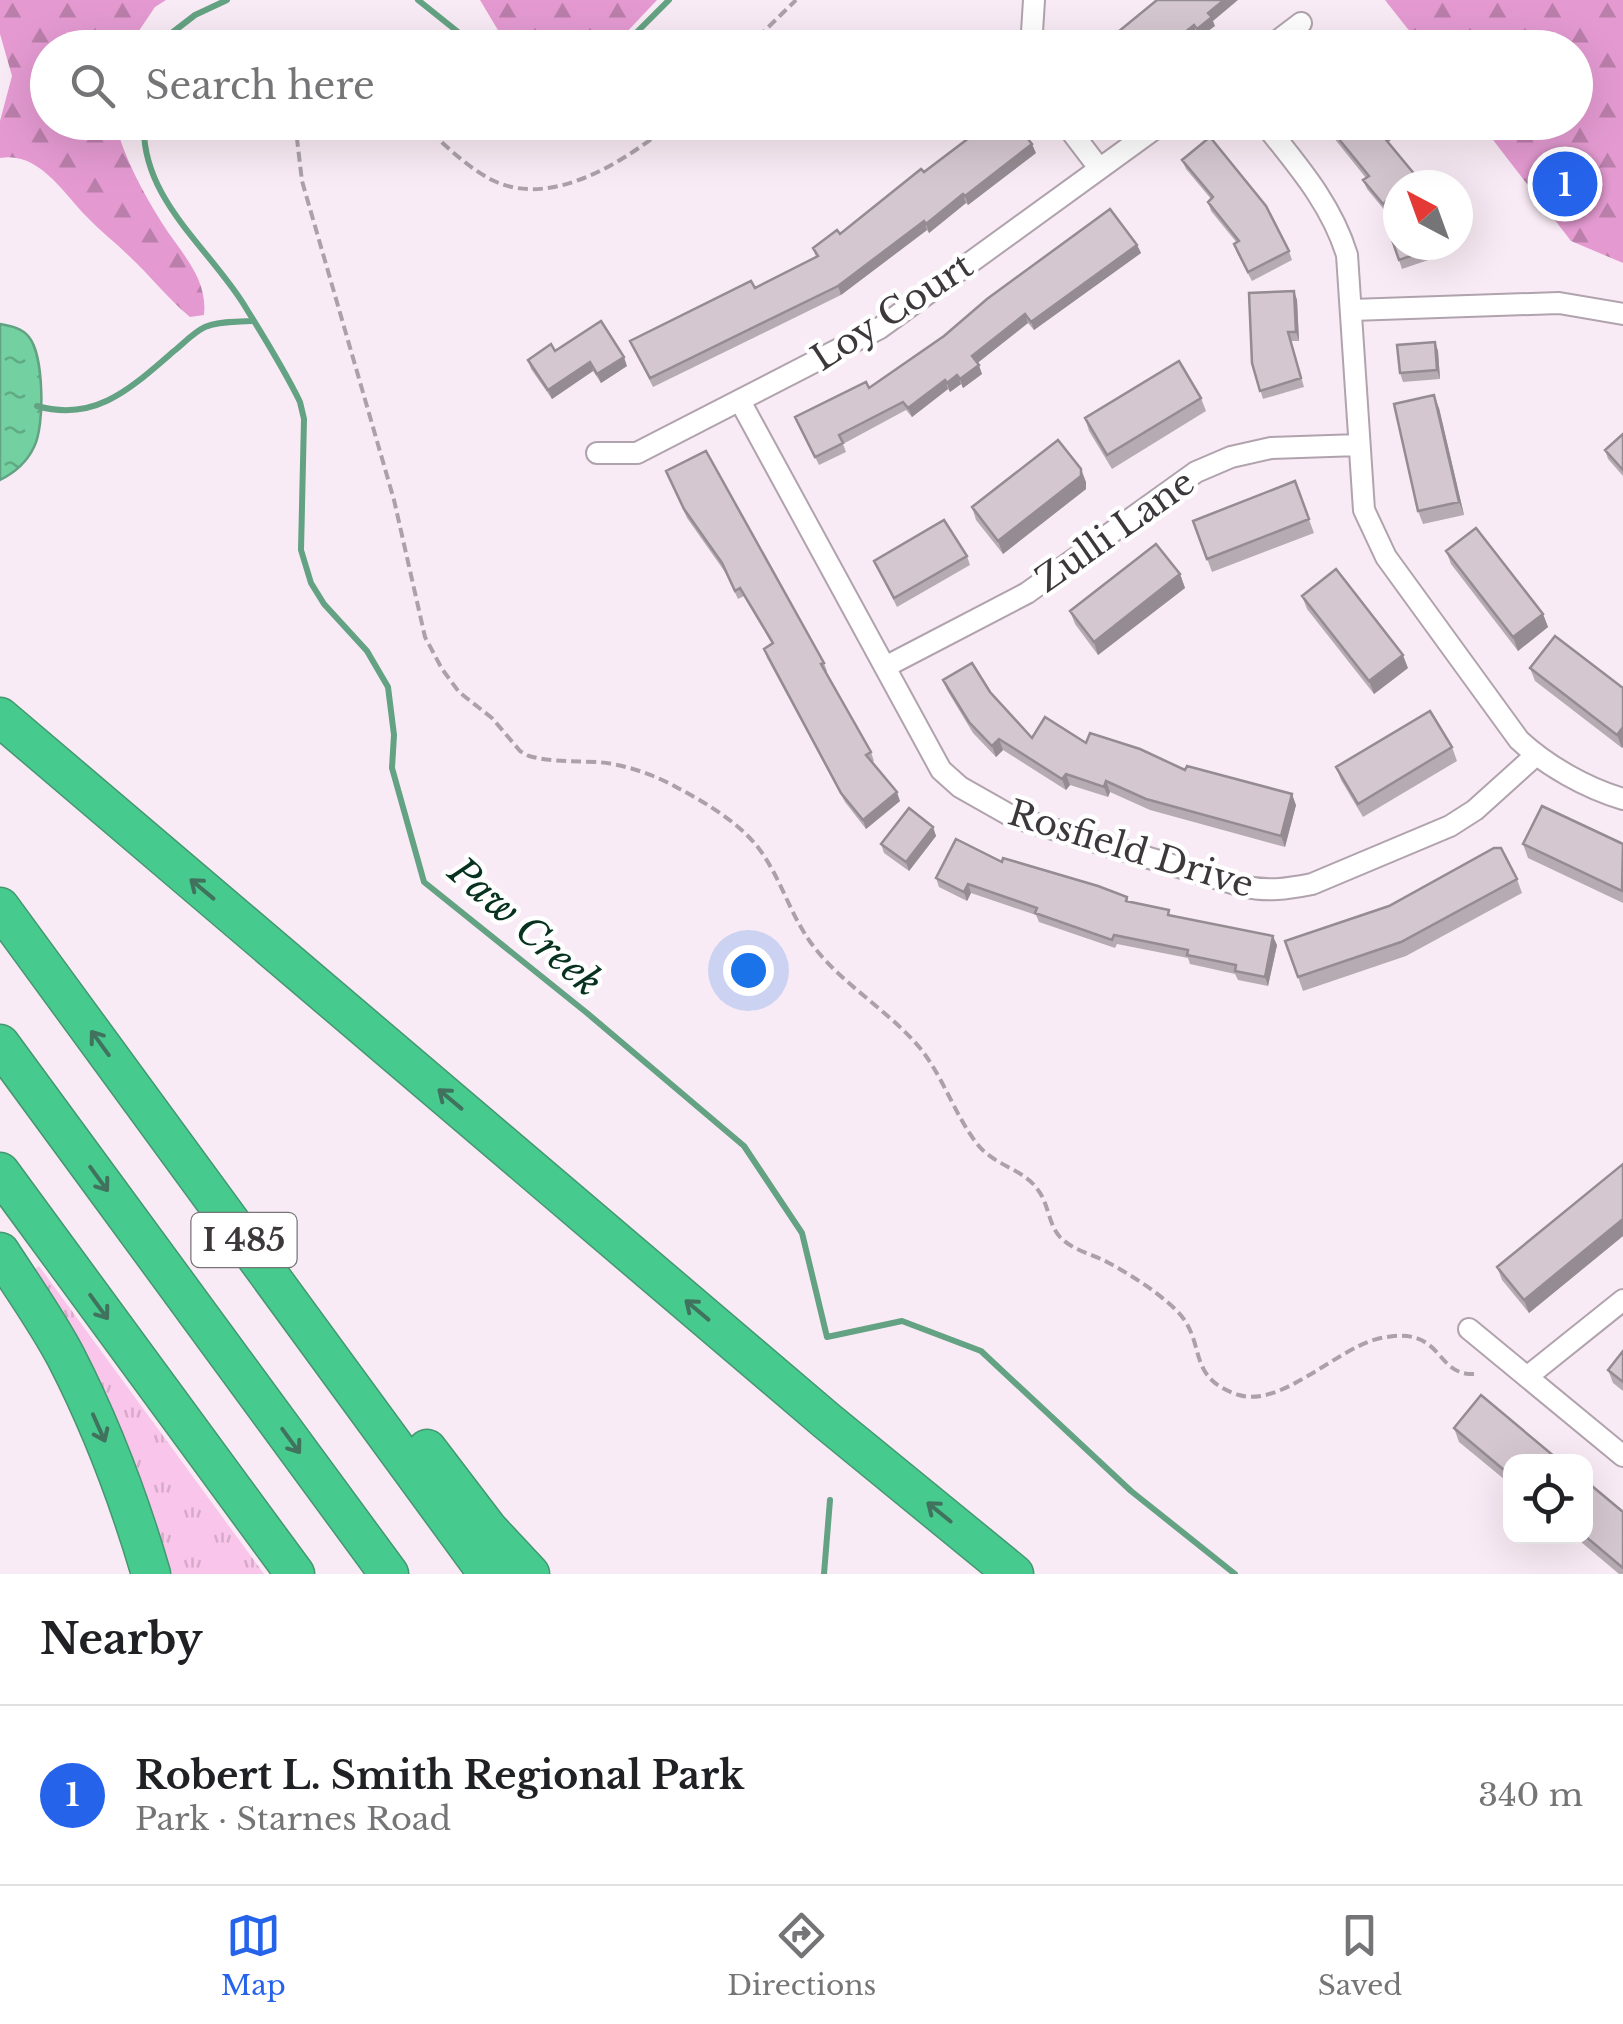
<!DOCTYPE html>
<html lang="en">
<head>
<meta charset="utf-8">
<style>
	body { margin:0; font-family:"Libre Baskerville",serif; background:#f2f2f2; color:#202124 }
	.controls { position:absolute; right:30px; bottom:30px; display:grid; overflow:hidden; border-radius:20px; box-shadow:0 10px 40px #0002 }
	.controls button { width:90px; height:90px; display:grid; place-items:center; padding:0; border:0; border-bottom:2px solid #e0e0e0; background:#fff; color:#202124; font:50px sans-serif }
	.compass { position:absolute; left:1383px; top:170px; width:90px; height:90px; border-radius:50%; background:#fff; box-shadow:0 10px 40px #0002; rotate:319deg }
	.you { position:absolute; left:748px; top:970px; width:35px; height:35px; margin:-25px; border:8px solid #fff; border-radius:50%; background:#1a73e8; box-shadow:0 0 0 15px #1a73e833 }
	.badge { display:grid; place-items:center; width:65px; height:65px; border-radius:50%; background:#2563eb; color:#fff; font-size:32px; font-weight:700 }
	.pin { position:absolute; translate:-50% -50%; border:5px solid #fff; box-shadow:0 2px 10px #0006 }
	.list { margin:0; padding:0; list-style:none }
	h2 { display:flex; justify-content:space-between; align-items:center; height:130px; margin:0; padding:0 40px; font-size:42px }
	h2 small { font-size:32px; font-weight:400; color:#757577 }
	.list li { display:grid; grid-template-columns:65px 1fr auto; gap:30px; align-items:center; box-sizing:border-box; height:180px; padding:0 40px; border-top:2px solid #e0e0e0 }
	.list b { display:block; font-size:38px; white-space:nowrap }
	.list p { margin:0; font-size:32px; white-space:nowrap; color:#757577 }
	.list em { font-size:32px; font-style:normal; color:#757577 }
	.icon { flex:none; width:55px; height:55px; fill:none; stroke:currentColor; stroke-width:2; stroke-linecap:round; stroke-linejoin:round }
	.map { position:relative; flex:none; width:1623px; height:1574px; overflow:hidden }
	.search { position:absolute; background:#fff; box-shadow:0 10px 40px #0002; left:30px; right:30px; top:30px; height:110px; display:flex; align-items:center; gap:25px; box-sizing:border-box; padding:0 35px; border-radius:55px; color:#757577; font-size:38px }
	.sheet { height:310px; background:#fff }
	nav { display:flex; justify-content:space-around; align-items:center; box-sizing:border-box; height:140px; border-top:2px solid #e0e0e0; background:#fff; font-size:28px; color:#757577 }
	nav a { display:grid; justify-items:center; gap:5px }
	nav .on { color:#2563eb }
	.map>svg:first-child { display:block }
	.grass { fill:url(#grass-tufts) }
	.forest { fill:url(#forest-firs) }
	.water { fill:url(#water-ripples); stroke:#63a282; stroke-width:2.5 }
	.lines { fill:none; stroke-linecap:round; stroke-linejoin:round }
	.stream { stroke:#63a282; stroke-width:6 }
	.minor-casing { stroke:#b1a3ad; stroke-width:24 }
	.motorway-casing { stroke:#449771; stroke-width:41 }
	.path { stroke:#aca1a9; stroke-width:4; stroke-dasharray:10 5; stroke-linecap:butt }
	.minor { stroke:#fff; stroke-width:20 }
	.motorway { stroke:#47ca8e; stroke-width:38 }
	.wall { fill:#b7abb3 }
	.shaded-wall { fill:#958b92 }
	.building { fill:#d5c7d0; stroke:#958b92; stroke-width:2.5 }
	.oneway { stroke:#41725d }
	.labels { text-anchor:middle; stroke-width:9; stroke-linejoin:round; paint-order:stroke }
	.shield { fill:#fff; stroke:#777476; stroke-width:2.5 }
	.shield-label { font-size:32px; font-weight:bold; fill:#3d383c }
	.street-label { font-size:35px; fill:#3d383c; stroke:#fff }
	.water-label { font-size:38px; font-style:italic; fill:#07321f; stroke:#fff }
</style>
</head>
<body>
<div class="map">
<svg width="1623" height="1574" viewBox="0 0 1623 1574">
	<defs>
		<pattern id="grass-tufts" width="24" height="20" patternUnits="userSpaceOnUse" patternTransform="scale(2.5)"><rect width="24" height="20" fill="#fac5eb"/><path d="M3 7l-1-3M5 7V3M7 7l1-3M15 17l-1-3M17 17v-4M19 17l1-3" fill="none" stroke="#d7aaca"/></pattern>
		<pattern id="forest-firs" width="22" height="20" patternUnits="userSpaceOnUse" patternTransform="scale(2.5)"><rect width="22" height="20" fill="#e49ad1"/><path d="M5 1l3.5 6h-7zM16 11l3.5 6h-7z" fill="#ba7fab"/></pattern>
		<pattern id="water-ripples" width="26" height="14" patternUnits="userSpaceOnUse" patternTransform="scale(2.5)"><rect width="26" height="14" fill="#73d0a0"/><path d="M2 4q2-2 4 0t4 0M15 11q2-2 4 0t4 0" fill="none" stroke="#60aa84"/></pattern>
	</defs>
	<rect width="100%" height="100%" fill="#f9ebf5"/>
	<path class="grass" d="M 39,1266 L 264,1574 L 165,1574 L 31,1272 Z"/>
	<path class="forest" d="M 0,0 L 166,0 L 155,7 L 128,47 L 48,48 L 48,122 L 115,123 C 125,159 142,191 162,223 C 181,253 208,278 204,315 L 190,317 C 167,298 150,275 128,255 C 115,242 100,231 87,217 C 63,193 39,151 0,158 L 0,121 L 12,76 L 0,34 Z
		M 480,0 L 657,0 L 623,36 L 606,47 L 508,47 Z
		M 1385,0 L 1623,0 L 1623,263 L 1571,241 L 1480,123 L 1576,122 L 1576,48 L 1422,47 Z"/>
	<path class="water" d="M 0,324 C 11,326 22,328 29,337 C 44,356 45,426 34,447 C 27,462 14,473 0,480 Z"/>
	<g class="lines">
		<path class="stream" d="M 418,0 L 478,48
			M 158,48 L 160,42 L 195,15 L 227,0
			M 621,48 L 669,0
			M 144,122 C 140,199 211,249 246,308 C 265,339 284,369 300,402 L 304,419 L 301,550 L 311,583 L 324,604 L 367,651 L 388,687 L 394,735 L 392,768 L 424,882 L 587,1013 L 744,1146 L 802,1233 L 827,1337 L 902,1321 L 981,1351 L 1131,1491 L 1235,1574
			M 37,406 C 96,423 132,387 174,351 C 184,343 194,332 205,327 C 219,321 236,322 251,321
			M 824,1574 L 830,1500"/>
		<g class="minor-casing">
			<path id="minor" d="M 1031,48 L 1034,0
				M 1268,48 L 1301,23
				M 1064,122 L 1099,168
				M 1263,122 C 1297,165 1331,203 1347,255 L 1364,510 L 1386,557 L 1519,740 C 1547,766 1586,788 1623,799
				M 1352,310 L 1559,303 L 1623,314
				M 740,401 L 941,770 L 960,787 L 1013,817 L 1242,886 C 1267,892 1287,889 1312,884 L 1450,826 L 1475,810 L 1536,755
				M 597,453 L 637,453 L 880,328 L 1164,122
				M 885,667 L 1027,593 L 1196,472 L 1231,457 L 1271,448 L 1359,445
				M 1469,1329 L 1623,1456
				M 1527,1377 L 1623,1300"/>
		</g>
		<g class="motorway-casing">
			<path id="motorway" d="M 0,717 L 827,1421 L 1014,1574
				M 0,907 L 488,1574
				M 0,1044 L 389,1574
				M 0,1172 L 295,1574
				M 0,1252 C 22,1286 47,1321 66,1357 C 102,1427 129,1499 151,1574
				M 427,1449 L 488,1529 L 530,1574"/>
		</g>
		<path class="path" d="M 747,48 L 796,0
			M 295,122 L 302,181 L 394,500 L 425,637 L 442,669 L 459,692 L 492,718 L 520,751 L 529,756 C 551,762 573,761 597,762 C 623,764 653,774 676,787 C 706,803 739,822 760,850 C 781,879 790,914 811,943 C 841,984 887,1009 920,1048 C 944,1078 955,1116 978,1145 C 995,1166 1024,1169 1038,1190 C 1049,1204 1048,1224 1060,1237 C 1072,1250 1092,1254 1107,1262 C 1131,1275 1155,1290 1175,1309 C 1209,1341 1183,1377 1239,1395 C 1280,1408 1337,1349 1377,1339 C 1446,1322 1432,1377 1476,1374
			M 420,122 C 442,142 465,166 492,180 C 552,210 627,160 673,122"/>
		<use href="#minor" class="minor"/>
		<use href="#motorway" class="motorway"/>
	</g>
	<path class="wall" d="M 1321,122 L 1383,122 L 1389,130 L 1392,139 L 1388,142 L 1398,185 L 1398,202 L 1386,212 L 1367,189 L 1363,180 L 1366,178 Z
		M 1036,153 L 968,205 L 966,203 L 929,233 L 927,230 L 841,295 L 653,387 L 630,341 L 755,288 L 816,257 L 813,248 L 840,234 L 924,172 Z
		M 1182,160 L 1289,251 L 1292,260 L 1252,281 L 1237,253 L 1234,244 L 1237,243 L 1211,211 L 1208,202 L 1211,199 L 1186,169 Z
		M 1389,231 L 1437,245 L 1440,256 L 1402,269 Z
		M 1137,245 L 1141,253 L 1034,330 L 1028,323 L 977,363 L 982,374 L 963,388 L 961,384 L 950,392 L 948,389 L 912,417 L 906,410 L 843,444 L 846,452 L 819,465 L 795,417 L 869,388 Z
		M 1294,291 L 1297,300 L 1299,341 L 1291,341 L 1304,387 L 1263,399 L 1252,363 Z
		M 1435,342 L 1438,351 L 1440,379 L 1403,382 L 1400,373 Z
		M 555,351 L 627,366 L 601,383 L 593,371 L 552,399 L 531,369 L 528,360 Z
		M 1201,398 L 1206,411 L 1112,469 L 1089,431 L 1085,418 Z
		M 1439,408 L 1464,515 L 1423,524 L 1418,511 Z
		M 1623,434 L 1623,476 L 1608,459 L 1605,450 Z
		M 666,471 L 824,663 L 827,671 L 826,672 L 871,752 L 874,761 L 872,762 L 900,801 L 866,829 L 845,802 L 767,658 L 764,649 L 772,644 L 744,596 L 738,599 L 725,572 L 687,518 Z
		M 1295,481 L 1314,533 L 1212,572 L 1193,521 Z
		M 1086,482 L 1086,489 L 1003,554 L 976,520 L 972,507 Z
		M 1446,551 L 1543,614 L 1548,627 L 1518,651 L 1451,564 Z
		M 967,556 L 970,565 L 897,607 L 874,561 Z
		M 1180,574 L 1185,588 L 1098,655 L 1075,624 L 1070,611 Z
		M 1302,596 L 1408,668 L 1374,694 L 1307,609 Z
		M 1530,668 L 1623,688 L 1622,748 L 1535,681 Z
		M 943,680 L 990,692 L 1032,738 L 1086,743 L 1185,770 L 1296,805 L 1285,847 L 1150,810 L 1110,792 L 1108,797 L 1070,785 L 1066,790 L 1003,750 L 996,757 L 973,733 L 947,690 Z
		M 1452,747 L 1457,761 L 1363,817 L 1341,780 L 1336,767 Z
		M 933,827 L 936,836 L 909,871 L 884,853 L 881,844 Z
		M 1523,844 L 1623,844 L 1623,903 L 1528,858 Z
		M 1002,862 L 1127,897 L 1129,902 L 1172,916 L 1277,945 L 1268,986 L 1238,980 L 1235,974 L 1190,964 L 1188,958 L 1117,944 L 1115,948 L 1039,922 L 1036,915 L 971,893 L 967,901 L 939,887 L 936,878 Z
		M 1517,879 L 1522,893 L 1406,956 L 1303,991 L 1285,941 Z
		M 1623,1164 L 1623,1236 L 1529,1313 L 1502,1280 L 1497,1267 Z
		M 1623,1351 L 1623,1391 L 1613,1383 L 1608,1370 Z
		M 1454,1428 L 1510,1462 L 1510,1484 L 1459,1442 Z
		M 1623,1512 L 1623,1574 L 1619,1574 L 1574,1536 L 1586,1536 Z"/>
	<path class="shaded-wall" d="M 1224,0 L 1238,0 L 1213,21 L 1215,26 L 1200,37 L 1197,29 L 1208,13 Z
		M 1194,25 L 1197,34 L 1179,48 L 1165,48 Z
		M 1389,130 L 1392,139 L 1386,144 L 1382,135 Z
		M 1032,144 L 1036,153 L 968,205 L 965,196 Z
		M 1416,176 L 1419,185 L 1405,185 Z
		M 1398,191 L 1398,202 L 1386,212 L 1383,204 Z
		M 963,194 L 966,203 L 929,233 L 926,224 Z
		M 924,221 L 927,230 L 841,295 L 838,286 Z
		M 1137,245 L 1141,253 L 1034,330 L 1031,322 Z
		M 1294,291 L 1297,300 L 1299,341 L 1296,332 Z
		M 1025,314 L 1028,323 L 975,365 L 972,356 Z
		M 1435,342 L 1438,351 L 1440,379 L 1437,370 Z
		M 624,357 L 627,366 L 601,383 L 597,374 Z
		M 590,362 L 593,371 L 552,399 L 548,390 Z
		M 979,365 L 982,374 L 963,388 L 960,379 Z
		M 957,375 L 961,384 L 950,392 L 947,383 Z
		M 945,380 L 948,389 L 912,417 L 908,408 Z
		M 1434,395 L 1439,408 L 1464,515 L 1459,502 Z
		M 1081,469 L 1086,482 L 1086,489 L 1003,554 L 998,541 Z
		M 1180,574 L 1185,588 L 1098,655 L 1094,642 Z
		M 1543,614 L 1548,627 L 1518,651 L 1513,637 Z
		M 1403,655 L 1408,668 L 1374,694 L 1369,681 Z
		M 1623,727 L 1623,747 L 1622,748 L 1617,735 Z
		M 999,739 L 1003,750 L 996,757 L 992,746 Z
		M 1066,774 L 1070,785 L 1066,790 L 1062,779 Z
		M 1106,781 L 1110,792 L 1108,797 L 1104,787 Z
		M 897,792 L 900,801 L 866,829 L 863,820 Z
		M 1292,794 L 1296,805 L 1285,847 L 1281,836 Z
		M 933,827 L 936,836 L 909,871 L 906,862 Z
		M 968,884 L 971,893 L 967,901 L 964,892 Z
		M 1273,936 L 1277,945 L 1268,986 L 1265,977 Z
		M 1623,1219 L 1623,1236 L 1529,1313 L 1524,1300 Z"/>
	<path class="building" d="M 1157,0 L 1224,0 L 1208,13 L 1212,17 L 1197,29 L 1194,25 L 1165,48 L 1106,48 L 1116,39 L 1113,36 Z
		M 990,122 L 1014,122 L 1032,144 L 965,196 L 963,194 L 926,224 L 924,221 L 838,286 L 650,378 L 630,341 L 751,281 L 755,288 L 818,256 L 813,248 L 837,230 L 840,234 L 921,169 L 924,172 Z
		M 1325,122 L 1383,122 L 1389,130 L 1382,135 L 1416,176 L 1405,185 L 1398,185 L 1398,191 L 1383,204 L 1363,180 L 1369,176 Z
		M 1210,137 L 1266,206 L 1289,251 L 1248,272 L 1234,244 L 1239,241 L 1208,202 L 1213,197 L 1182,160 Z
		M 1110,209 L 1137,245 L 1031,322 L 1025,314 L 972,356 L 979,365 L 960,379 L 957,375 L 947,383 L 945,380 L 908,408 L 903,402 L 839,435 L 843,443 L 815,457 L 795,417 L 866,382 L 869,388 L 944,336 L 987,299 Z
		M 1398,227 L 1398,245 L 1437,245 L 1437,247 L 1399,260 L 1389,231 Z
		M 1294,291 L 1296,332 L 1288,332 L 1301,378 L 1260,391 L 1252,363 L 1249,293 Z
		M 601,321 L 624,357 L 597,374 L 590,362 L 548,390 L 528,360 L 551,344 L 555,351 Z
		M 1435,342 L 1437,370 L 1400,373 L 1397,345 Z
		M 1179,361 L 1201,398 L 1107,455 L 1085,418 Z
		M 1434,395 L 1459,502 L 1418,511 L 1394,404 Z
		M 1623,434 L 1623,470 L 1605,450 Z
		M 1058,440 L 1081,469 L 1081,476 L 998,541 L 972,507 Z
		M 706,451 L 824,663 L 821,664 L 871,752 L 866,755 L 897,792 L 863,820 L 841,793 L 764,649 L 773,643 L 740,588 L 735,591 L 722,563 L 684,509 L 666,471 Z
		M 1295,481 L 1309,519 L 1207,559 L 1193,521 Z
		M 944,520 L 967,556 L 894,598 L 874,561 Z
		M 1476,528 L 1543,614 L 1513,637 L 1446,551 Z
		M 1156,544 L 1180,574 L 1094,642 L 1070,611 Z
		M 1336,569 L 1403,655 L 1369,681 L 1302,596 Z
		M 1555,636 L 1623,688 L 1623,727 L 1617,735 L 1530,668 Z
		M 972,663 L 990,692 L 1032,738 L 1045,717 L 1086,743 L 1090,733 L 1140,749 L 1185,770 L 1187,766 L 1292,794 L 1281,836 L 1146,799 L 1106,781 L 1104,787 L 1066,774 L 1062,779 L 999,739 L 992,746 L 969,722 L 943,680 Z
		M 1430,711 L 1452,747 L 1358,804 L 1336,767 Z
		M 1542,806 L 1623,844 L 1622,891 L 1523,844 Z
		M 909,808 L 933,827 L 906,862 L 881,844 Z
		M 956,839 L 1002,862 L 1003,858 L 1098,886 L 1127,897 L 1126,901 L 1169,910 L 1168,915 L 1273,936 L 1265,977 L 1235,971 L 1236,965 L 1187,955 L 1188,950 L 1114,935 L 1112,940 L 1035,913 L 1037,908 L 968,884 L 964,892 L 936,878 Z
		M 1494,848 L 1501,848 L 1517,879 L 1401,942 L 1298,977 L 1285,941 L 1389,906 Z
		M 1623,1164 L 1623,1219 L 1524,1300 L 1497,1267 Z
		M 1623,1351 L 1623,1382 L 1608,1370 Z
		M 1481,1395 L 1561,1462 L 1510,1462 L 1510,1475 L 1454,1428 Z
		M 1586,1481 L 1623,1512 L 1623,1568 L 1585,1536 Z"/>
	<defs><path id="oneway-shaft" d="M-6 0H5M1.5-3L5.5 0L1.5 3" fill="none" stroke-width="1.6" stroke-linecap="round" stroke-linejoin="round" transform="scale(2.5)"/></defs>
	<g class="oneway">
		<use href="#oneway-shaft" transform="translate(202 889) rotate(-140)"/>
		<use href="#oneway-shaft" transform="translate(100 1043) rotate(-126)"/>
		<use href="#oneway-shaft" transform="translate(450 1099) rotate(-140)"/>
		<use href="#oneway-shaft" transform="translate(99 1179) rotate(54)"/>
		<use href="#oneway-shaft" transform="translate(99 1307) rotate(54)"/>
		<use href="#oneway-shaft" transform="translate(697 1310) rotate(-140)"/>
		<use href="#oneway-shaft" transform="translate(99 1428) rotate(66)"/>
		<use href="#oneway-shaft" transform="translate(291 1441) rotate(54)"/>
		<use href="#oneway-shaft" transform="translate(939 1512) rotate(-141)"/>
	</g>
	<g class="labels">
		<rect class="shield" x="191.5" y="1213" width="105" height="54" rx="8"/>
		<g class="shield-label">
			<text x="244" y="1251">I 485</text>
		</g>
		<g class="street-label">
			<text transform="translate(892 312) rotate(-33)" y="12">Loy Court</text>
			<text transform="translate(1115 531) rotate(-35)" y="12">Zulli Lane</text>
			<text transform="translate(1131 849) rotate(17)" y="12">Rosfield Drive</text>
		</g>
		<g class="water-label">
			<text transform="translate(525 927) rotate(41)" y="13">Paw Creek</text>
		</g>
	</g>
</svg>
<div class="controls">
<button><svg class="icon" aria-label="locate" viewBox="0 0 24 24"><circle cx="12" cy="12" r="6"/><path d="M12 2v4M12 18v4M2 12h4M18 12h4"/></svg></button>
</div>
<svg class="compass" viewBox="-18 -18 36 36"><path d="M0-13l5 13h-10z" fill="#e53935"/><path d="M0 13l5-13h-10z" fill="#757577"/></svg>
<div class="you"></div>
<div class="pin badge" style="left:1565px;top:184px">1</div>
<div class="search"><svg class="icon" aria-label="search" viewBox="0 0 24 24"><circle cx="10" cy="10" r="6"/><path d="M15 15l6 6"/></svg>Search here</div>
</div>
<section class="sheet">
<h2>Nearby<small></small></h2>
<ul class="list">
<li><span class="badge">1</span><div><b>Robert L. Smith Regional Park</b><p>Park · Starnes Road</p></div><em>340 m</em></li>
</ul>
</section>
<nav>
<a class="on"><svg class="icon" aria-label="map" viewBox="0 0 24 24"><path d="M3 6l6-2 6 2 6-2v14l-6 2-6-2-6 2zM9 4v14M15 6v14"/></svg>Map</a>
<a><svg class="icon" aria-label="directions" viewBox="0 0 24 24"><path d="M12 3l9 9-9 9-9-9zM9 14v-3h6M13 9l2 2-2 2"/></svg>Directions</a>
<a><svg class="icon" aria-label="saved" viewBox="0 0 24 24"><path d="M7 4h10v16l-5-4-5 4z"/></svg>Saved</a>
</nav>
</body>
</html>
